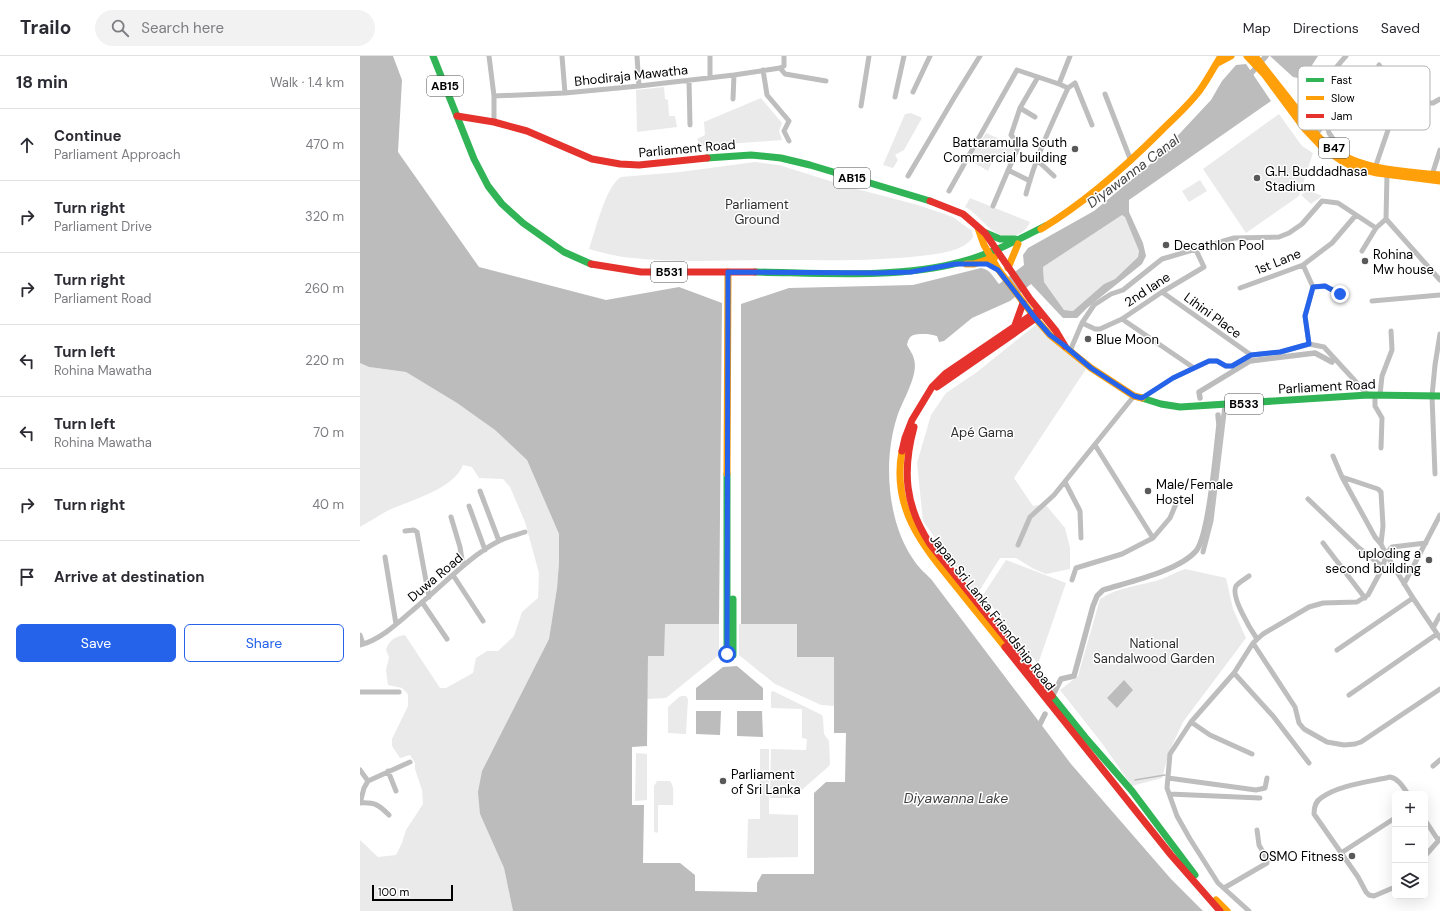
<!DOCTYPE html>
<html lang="en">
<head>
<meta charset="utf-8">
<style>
	body { margin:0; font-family:"DM Sans",sans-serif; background:#f2f2f3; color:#2b2b33 }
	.controls { position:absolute; right:12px; bottom:12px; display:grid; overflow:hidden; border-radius:6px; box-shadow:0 4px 16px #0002 }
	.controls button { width:36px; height:36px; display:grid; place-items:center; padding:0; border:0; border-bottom:1px solid #e1e1e2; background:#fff; color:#2b2b33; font:20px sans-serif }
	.scale { position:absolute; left:12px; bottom:10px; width:81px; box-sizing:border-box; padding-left:4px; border:2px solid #000; border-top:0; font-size:11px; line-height:14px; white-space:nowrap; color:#000; -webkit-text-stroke:3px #fff; paint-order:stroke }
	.stop { position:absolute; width:12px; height:12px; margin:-9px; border:3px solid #2563eb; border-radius:50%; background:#fff }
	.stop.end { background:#2563eb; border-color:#fff; box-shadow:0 1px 4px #0008 }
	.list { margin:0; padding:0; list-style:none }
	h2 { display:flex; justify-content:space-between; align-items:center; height:52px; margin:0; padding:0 16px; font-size:17px }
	h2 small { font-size:13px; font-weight:400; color:#7c7c81 }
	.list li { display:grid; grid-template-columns:26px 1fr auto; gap:12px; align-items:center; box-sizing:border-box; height:72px; padding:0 16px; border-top:1px solid #e1e1e2 }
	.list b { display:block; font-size:15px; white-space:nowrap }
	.list p { margin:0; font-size:13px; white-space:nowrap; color:#7c7c81 }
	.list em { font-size:13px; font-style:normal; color:#7c7c81 }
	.actions { display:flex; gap:8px; padding:12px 16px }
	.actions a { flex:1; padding:9px 0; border:1px solid #2563eb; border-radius:6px; text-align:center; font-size:14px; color:#2563eb }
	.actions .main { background:#2563eb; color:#fff }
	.icon { flex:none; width:22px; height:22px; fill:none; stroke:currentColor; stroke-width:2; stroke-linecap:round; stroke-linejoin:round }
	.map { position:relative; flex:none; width:1080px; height:855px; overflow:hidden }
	header { display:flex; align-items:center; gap:24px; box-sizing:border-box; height:56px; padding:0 20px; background:#fff; border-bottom:1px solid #e1e1e2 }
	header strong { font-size:19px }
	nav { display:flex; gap:22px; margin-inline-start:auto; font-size:14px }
	.search { width:280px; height:36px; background:#f2f2f3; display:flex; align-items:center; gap:10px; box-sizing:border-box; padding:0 14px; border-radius:22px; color:#7c7c81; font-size:15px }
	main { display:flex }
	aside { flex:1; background:#fff }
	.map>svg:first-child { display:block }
	.green { fill:#eaeaea }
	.water { fill:#bcbcbc; fill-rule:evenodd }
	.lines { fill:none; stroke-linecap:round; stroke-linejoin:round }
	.stream { stroke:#bcbcbc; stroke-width:1.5 }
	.canal { stroke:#bcbcbc; stroke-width:5.5 }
	.street { stroke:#bebebe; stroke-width:5 }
	.fast { stroke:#30b455; stroke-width:7 }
	.slow { stroke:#ff9f0a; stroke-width:7 }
	.jam { stroke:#e5322d; stroke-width:7 }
	.route { stroke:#2563eb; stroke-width:5 }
	.poi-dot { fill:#595959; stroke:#fff; stroke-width:1.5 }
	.labels { text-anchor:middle; stroke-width:3; stroke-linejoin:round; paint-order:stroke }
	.shield { fill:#fff; stroke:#4c4c4c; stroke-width:1 }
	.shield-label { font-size:12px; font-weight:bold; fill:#000 }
	.street-label { font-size:13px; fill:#000; stroke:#fff }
	.poi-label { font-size:13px; fill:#000; stroke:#fff; text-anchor:start }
	.park-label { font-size:13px; fill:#2f2f2f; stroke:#fff }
	.water-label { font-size:14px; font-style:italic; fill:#404040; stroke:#fff }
	.key { fill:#fff; stroke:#b2b2b2; stroke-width:1 }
	.key-label { font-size:11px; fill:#000 }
</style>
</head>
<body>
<header>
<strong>Trailo</strong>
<div class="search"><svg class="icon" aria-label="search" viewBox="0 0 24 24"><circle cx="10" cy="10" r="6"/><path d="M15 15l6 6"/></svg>Search here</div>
<nav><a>Map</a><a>Directions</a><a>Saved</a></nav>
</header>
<main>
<aside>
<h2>18 min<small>Walk · 1.4 km</small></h2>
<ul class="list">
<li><svg class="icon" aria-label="ahead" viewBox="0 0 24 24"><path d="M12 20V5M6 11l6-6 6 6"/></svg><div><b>Continue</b><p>Parliament Approach</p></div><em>470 m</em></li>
<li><svg class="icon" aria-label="right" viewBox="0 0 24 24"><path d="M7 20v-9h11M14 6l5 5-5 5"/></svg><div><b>Turn right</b><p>Parliament Drive</p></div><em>320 m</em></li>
<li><svg class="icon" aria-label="right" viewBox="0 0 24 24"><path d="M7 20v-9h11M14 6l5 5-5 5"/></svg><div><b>Turn right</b><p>Parliament Road</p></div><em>260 m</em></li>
<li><svg class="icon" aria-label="left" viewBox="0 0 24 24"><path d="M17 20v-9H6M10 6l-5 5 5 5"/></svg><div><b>Turn left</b><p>Rohina Mawatha</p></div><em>220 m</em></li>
<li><svg class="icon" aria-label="left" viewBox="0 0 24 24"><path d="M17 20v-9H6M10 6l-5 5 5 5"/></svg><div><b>Turn left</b><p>Rohina Mawatha</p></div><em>70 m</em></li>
<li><svg class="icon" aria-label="right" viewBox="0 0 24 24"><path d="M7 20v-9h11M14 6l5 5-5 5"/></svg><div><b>Turn right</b></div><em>40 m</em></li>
<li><svg class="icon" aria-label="arrive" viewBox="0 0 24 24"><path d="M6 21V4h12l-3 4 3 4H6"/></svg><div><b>Arrive at destination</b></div></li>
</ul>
<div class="actions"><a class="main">Save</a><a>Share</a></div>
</aside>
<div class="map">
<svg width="1080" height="855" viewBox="0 0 1080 855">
	<rect width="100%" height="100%" fill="#fff"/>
	<path class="green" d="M 304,31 L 305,43 L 308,44 L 309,60 L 315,60 L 317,71 L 277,76 L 276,34 Z
		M 401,42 L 422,67 L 419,75 L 422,84 L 341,90 L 337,83 L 345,79 L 344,66 Z
		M 551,57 L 562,62 L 544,94 L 535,99 L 538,104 L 533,112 L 523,109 L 545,58 Z
		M 919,58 L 942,90 L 953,97 L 939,140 L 886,177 L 843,113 Z
		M 626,77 L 655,90 L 647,107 L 635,99 L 628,115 L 609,104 Z
		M 395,106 L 419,109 L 489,131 L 558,149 L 593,161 L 612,175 L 613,181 C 607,192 588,196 576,198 C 521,206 465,204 410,204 C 364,204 318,207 273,202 C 258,201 243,197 229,193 C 235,176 246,129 261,121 L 320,116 Z
		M 840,124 L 847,135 L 829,146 L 822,135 Z
		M 948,134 L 962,140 L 951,148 L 941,139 Z
		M 610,142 L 670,166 C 667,173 663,176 657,179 C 634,188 622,159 605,151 Z
		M 762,159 L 765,160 L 779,195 L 778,201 L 755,223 L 744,228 L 713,255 L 704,254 L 684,226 L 683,211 Z
		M 678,267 L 726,313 L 654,422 L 673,450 L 685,448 L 705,472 L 710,492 L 710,513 L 686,518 L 674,513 L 656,502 L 640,502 L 616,540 L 563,465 L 557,407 L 571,359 L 586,337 L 617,316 Z
		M 0,307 L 9,311 L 46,316 L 97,347 L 135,374 L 167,404 L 199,478 L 199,507 L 197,532 L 189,583 L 122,715 L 120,758 L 144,812 L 153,855 L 0,855 L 0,784 L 18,801 L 36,799 L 42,787 L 46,774 L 63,748 L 62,734 L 55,713 L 55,707 L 50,699 L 40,702 L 32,690 L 32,683 L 48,650 L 48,638 L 42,632 L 28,629 L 26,614 L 29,601 L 26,594 C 29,584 34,581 45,579 L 80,632 L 86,632 L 113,617 L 116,602 L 127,595 L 138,595 L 154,580 L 162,556 L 178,542 L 179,517 L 165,466 L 150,431 L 143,423 L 119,422 L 112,411 L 103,409 C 93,434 50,444 27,455 C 18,460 9,466 0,471 Z
		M 646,504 L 706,527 L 678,608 L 623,539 Z
		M 825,513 L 866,522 L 873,553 L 886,582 L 823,666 L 809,696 L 802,722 L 772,730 L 741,686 L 700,634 L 718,620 L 740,543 C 758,531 779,530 799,524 C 808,521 816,516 825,513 Z
		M 304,568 L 359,568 L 359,599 L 306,642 L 287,643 L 288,600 L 304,600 Z
		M 379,568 L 438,568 L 474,601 L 474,650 L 461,649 L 415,628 L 379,599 Z
		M 413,635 L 462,659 L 463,662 L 464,678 L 469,685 L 470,708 L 468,711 L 436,739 L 429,742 L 410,742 L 411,693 L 446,694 L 447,683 L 442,682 L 442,653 L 411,652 L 411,636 Z
		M 322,640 L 326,640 L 328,643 L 326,678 L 308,677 L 308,651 L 319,641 Z
		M 400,693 L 409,693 L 409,758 L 438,759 L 438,801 L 387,802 L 388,763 L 400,763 Z
		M 276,697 L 287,698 L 287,744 L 275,745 Z
		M 297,725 L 310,725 C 315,731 313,741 313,749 L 298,749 L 298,776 L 296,777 L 294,775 L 294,730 Z"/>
	<path class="water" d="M 0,0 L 33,0 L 42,24 L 38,96 L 119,211 L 246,244 L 319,231 L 362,247 L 359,568 L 305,568 L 304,600 L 288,600 L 287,690 L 272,691 L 272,749 L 284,749 L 283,807 L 320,807 L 335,819 L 335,835 L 397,836 L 397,827 L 402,818 L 454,818 L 454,737 L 466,726 L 485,726 L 486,677 L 474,677 L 474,601 L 437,601 L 437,568 L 381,568 L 381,248 L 429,232 L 553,229 L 621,212 C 631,214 633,221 639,228 L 664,209 L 663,199 L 668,192 L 734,155 L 794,105 L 851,44 L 862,25 L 876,9 L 886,8 L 911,45 L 769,144 L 769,156 L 783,187 L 786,200 L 782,208 L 727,252 L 717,262 L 703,262 L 671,228 L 650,245 L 612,262 L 584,285 L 579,286 L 577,280 C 572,278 559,277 554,279 C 549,280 548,285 547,289 C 549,293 553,298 554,303 C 559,319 542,345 537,361 C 523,404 527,465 553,503 C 557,510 565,517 571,523 L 711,708 L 811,823 L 843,855 L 153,855 L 144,812 L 120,758 L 118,736 L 122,715 L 189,583 L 197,532 L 199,507 L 199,478 L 167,404 L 135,374 L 97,347 L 46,316 L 9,311 L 0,307 ZM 762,159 L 765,161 L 779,195 L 778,201 L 755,223 L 744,228 L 713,255 L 704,254 L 684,226 L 683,211 Z
		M 910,0 L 958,0 L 943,23 L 933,21 Z
		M 377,610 L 403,632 L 403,644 L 336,644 L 336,632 L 363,611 Z
		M 764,624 L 773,634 L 757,652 L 747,642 Z
		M 336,655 L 361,655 L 360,679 L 336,678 Z
		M 377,655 L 402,655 L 403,681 L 377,680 Z"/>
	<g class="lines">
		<path class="stream" d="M 775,724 L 805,719"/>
		<path class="canal" d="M 888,21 L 906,0
			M 840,342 L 839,336 L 890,305 L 955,297 L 972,306
			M 694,637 L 701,623 L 714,620 L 733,550 L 737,540 L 743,534 C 768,526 819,515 836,495 C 849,480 856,393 859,369 L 858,359
			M 680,668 L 685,658"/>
		<path class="street" d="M 129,0 L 134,40 L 134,66
			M 202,0 L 205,37
			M 277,0 L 279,30
			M 350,0 L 350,21
			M 1019,9 L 1040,39
			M 420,12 L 425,18 L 466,25
			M 403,14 L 407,39 L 429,65 L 424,75 L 429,85
			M 329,24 L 330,69
			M 699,28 L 708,32 L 715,27 L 732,69
			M 553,36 L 570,0
			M 745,38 L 771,105
			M 134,40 L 205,37 L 279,30 L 374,19 L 420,12 L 424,10 L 424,0
			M 535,41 L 544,0
			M 373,43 L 374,19
			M 501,50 L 509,0
			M 660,52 L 675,61
			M 1015,54 L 1032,63
			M 966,65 L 969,77 L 983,97
			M 955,80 L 966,65 C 955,36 967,21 986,0
			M 676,103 L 694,120
			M 1015,112 L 1040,39 L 1048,32 L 1055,35 L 1068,47 L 1073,47 L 1080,43
			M 648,114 L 670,125
			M 1027,118 L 1026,163 L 1080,224
			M 1072,119 L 1080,94
			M 548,120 L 594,42 L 620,0
			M 589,135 L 657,14 L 699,28 L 710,0
			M 666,138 C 676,100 692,67 708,32
			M 633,150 L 658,91 L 658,87 L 651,79 L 660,52 L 678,21
			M 1002,195 L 1016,172
			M 943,209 L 953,231 L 945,260 L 949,288 L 964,291 L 1008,339
			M 953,231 L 965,230 L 980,238
			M 880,232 L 943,209 L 972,187 L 996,159
			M 802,236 L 891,299
			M 1012,245 L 1080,239
			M 762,263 L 834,312
			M 722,267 L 735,273 L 740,273 L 762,263 L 802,236 L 844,211 L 835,192
			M 710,295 L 722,267 L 734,249 L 751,238 L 763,234 L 802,203 L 874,182 L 919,181 L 929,177 L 942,168 L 962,145 L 978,147 L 1016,172 L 1026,163
			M 1015,339 L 1015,350 L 1022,362 L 1021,392
			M 1020,339 L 1022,320 L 1032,294 L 1031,275
			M 782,342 L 813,322 L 849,305 L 857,305 L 865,310 L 872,310 L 891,299 L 921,296 L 949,288
			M 735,389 L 793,482
			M 973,400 L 982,421 L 1015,481 L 1021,488
			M 1075,418 L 1072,340 L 1075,309 L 1080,278
			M 982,421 L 1018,433 L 1021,436 L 1023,470 L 1021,488 L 1026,498 L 1053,542 L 1080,582
			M 705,426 L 720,455 L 721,482
			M 120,435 L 139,485
			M 948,443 L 999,492 L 1023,511
			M 109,450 L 125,494
			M 91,461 L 100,491 L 103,510
			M 45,475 L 54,474 L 57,476 L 69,541
			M 963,487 L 1005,542
			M 658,489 L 670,461 L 694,439 L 774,340
			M 843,496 L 851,465 L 865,349
			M 25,501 L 36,568
			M 93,519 L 123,565
			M 889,520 C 885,523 879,526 876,530 C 870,540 891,574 897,583
			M 712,524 L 716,512 L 762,498 L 793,482 L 810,462 L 818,443
			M 1044,528 L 1080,459
			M 62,546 L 87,583
			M 1073,572 L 1080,559
			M 0,579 L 3,588
			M 893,587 L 935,651 L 939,667 L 944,673 L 967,686 L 984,689 L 995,688 L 1001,686 L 1080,633
			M 0,589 C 23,583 42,563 60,548 C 84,528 111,499 139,485 C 147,481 156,479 165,476
			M 977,594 L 1053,542
			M 874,617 L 913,660 L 949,707
			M 0,636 L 39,636
			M 989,639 L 1077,578
			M 831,666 L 850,679 L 892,698
			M 1073,710 L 1080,704
			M 0,714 L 8,725
			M 28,715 L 36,735
			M 808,722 L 896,734 L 905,732 L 907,722
			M 809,738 L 900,742
			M 0,747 L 4,732 L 8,725 L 50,706
			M 0,747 C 15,746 19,749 29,759
			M 1065,764 L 1078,784
			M 981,797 L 1035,762
			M 1065,800 L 1080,783
			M 1035,831 L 1014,840 L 1009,839 L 1006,836 L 998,821 L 954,758 C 954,752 956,745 961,742 C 978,729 1009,726 1030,721 C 1039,723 1043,731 1048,738
			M 864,832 L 907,807 L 907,803 L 899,789 L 897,774
			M 889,855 L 858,827 L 830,783 L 817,760 L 807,732 L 810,698 L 831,666 L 874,617 L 893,587 L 903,578 L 949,551 L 963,547 L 997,546 L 1008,539 L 1023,511 L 1026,498 L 1032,491 L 1066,487"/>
		<path class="fast" d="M 73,0 L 114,103 L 128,130 L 142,148 L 163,167 L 204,196 L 231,208
			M 347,102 L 391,99 L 421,102 L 450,109 L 570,145
			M 626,177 L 640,183 L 655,183
			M 395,216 C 462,217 537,223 601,206 C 631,198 658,184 685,170
			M 782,342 L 801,348 L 820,351 L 1008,339 L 1080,340
			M 373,543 L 373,599
			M 367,599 L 367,418
			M 692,640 L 725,681 L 772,735 L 835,819"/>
		<path class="slow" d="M 887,0 L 904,18 L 944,72 L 963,92 L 982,105 L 993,111 L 1017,117 L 1080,125
			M 895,0 L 957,79 C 988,114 1037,115 1080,119
			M 856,8 L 871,0
			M 618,172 L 624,189 L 638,213 L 676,263 L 690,279 L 731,312 L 774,340 L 782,342
			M 681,173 C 726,146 764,112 801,75 C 814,62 829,49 840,34 C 848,23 854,11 861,0
			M 606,208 L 614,208 L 635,201
			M 648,212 L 658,188
			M 542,395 C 531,454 564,491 599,534 C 614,553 630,572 645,591
			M 367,418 L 368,216
			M 856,844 L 867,855"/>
		<path class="jam" d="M 97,60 L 134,66 L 167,75 L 232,103 L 260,108 L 279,109 L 347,102
			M 570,145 L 603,158 L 625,177 L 670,243 L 696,275 L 705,290
			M 231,208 L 281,216 L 395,216
			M 654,272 L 663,247
			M 577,331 L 679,260
			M 554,371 C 542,415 545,450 570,488 L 692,640
			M 542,395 L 545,382 L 552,364 L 572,331 L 585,318 L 676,256
			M 645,591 L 811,799 L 860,855"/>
	</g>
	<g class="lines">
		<path class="route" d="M 367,598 L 368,216 L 517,217 L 551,216 L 595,208 L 627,208 L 638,214 L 676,263 L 690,279 L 705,290 L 731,312 L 774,340 L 782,342 L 813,322 L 849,305 L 857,305 L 866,310 L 872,310 L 891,299 L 920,296 L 949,288 L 945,260 L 953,231 L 965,230 L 980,238"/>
	</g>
	<g class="poi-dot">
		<circle cx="715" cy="93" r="4"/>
		<circle cx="897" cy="122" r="4"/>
		<circle cx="806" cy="189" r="4"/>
		<circle cx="1005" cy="205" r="4"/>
		<circle cx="728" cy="283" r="4"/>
		<circle cx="788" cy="435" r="4"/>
		<circle cx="1069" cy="504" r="4"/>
		<circle cx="363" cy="725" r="4"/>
		<circle cx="992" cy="800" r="4"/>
	</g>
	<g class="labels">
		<g class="shield">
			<rect x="67" y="20" width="36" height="20" rx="3"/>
			<rect x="959" y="82" width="30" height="20" rx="3"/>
			<rect x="474" y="112" width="36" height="20" rx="3"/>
			<rect x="291" y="206" width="36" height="20" rx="3"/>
			<rect x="865" y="338" width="38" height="20" rx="3"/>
		</g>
		<g class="shield-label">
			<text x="85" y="34">AB15</text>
			<text x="974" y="96">B47</text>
			<text x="492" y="126">AB15</text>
			<text x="309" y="220">B531</text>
			<text x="884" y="352">B533</text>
		</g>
		<g class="street-label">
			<text transform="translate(271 19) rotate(-6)" y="5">Bhodiraja Mawatha</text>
			<text transform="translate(327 92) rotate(-5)" y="5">Parliament Road</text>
			<text transform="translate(918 205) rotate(-22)" y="5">1st Lane</text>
			<text transform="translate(787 233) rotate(-33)" y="5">2nd lane</text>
			<text transform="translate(853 259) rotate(36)" y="5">Lihini Place</text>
			<text transform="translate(967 330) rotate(-3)" y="5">Parliament Road</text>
			<text transform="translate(75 521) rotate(-40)" y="5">Duwa Road</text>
			<text transform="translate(633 556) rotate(52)" y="5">Japan Sri Lanka Friendship Road</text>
		</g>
		<g class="poi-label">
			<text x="707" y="91" text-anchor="end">Battaramulla South<tspan x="707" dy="15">Commercial building</tspan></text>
			<text x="905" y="120">G.H. Buddadhasa<tspan x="905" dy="15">Stadium</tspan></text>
			<text x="814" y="194">Decathlon Pool</text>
			<text x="1013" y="203">Rohina<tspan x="1013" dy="15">Mw house</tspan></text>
			<text x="736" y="288">Blue Moon</text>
			<text x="796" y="433">Male/Female<tspan x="796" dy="15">Hostel</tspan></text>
			<text x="1061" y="502" text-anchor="end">uploding a<tspan x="1061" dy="15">second building</tspan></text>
			<text x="371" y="723">Parliament<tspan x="371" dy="15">of Sri Lanka</tspan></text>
			<text x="984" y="805" text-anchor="end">OSMO Fitness</text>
		</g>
		<g class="park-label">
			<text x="397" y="153">Parliament<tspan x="397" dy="15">Ground</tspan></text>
			<text x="622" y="381">Apé Gama</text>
			<text x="794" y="592">National<tspan x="794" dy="15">Sandalwood Garden</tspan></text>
		</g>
		<g class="water-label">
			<text transform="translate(773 115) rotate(-37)" y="5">Diyawanna Canal</text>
			<text x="596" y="747">Diyawanna Lake</text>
		</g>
	</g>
	<rect x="938" y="10" width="132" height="64" rx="6" class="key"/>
	<rect x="946" y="22" width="18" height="4" fill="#30b455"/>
	<rect x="946" y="40" width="18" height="4" fill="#ff9f0a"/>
	<rect x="946" y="58" width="18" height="4" fill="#e5322d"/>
	<g class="key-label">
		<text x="971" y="28">Fast</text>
		<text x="971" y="46">Slow</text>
		<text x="971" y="64">Jam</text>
	</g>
</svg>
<div class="controls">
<button>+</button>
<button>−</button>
<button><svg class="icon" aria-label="layers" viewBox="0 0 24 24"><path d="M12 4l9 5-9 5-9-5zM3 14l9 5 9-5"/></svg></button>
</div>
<div class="scale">100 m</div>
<div class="stop" style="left:367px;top:598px"></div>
<div class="stop end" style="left:980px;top:238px"></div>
</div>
</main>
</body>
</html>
